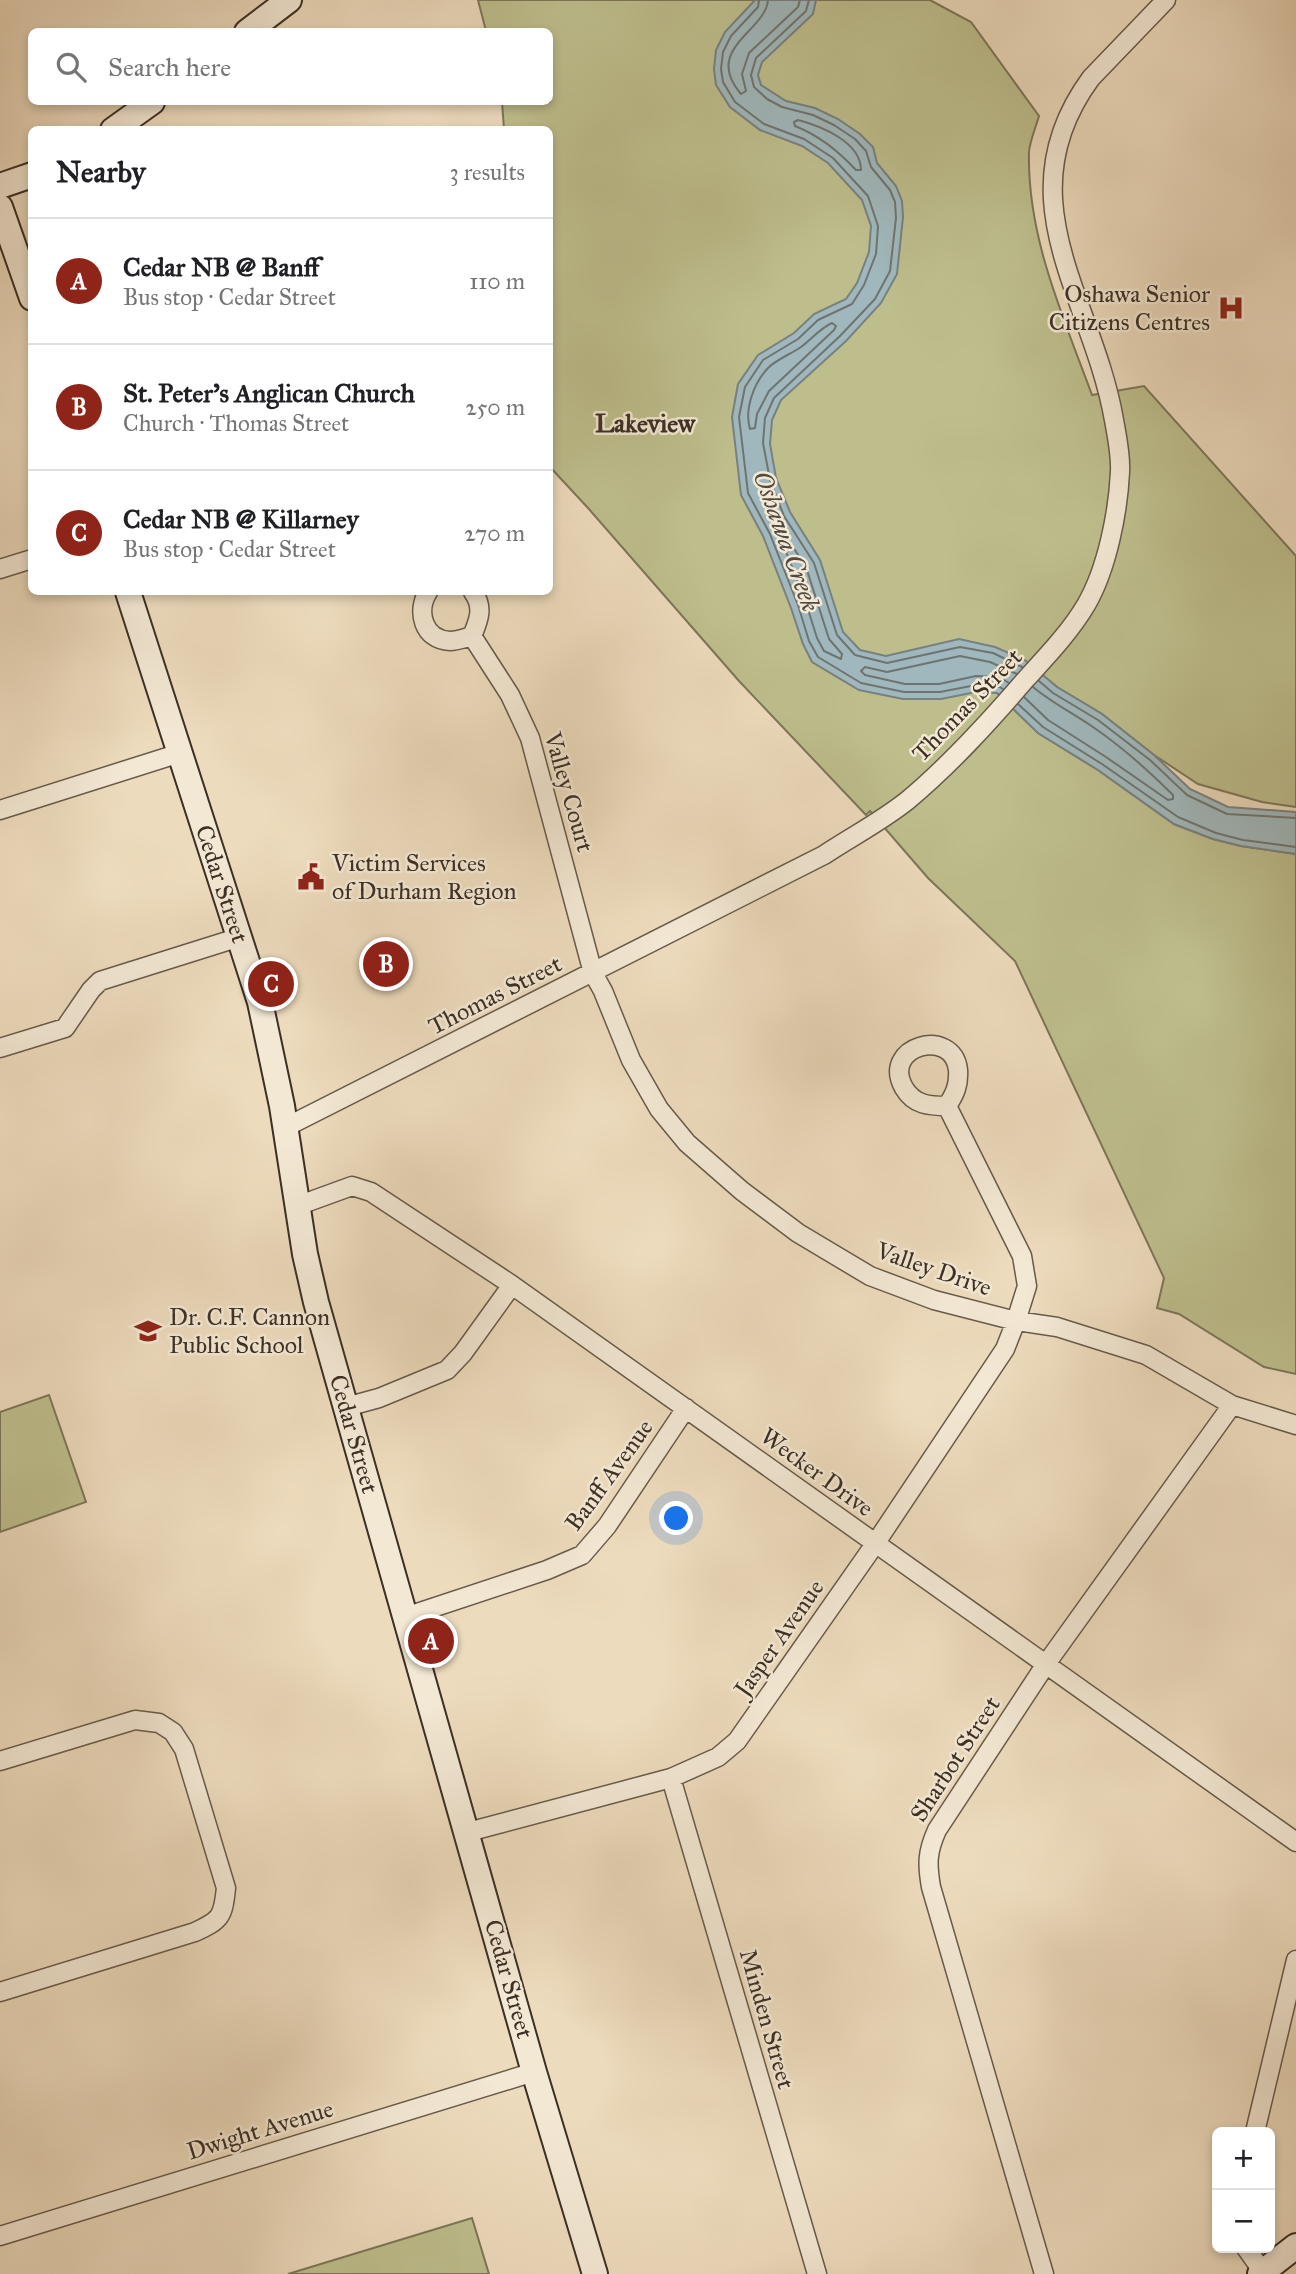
<!DOCTYPE html>
<html lang="en">
<head>
<meta charset="utf-8">
<style>
	body { margin:0; font-family:"IM FELL Great Primer",serif; background:#f6f6f6; color:#202124 }
	.controls { position:absolute; right:21px; bottom:21px; display:grid; overflow:hidden; border-radius:10px; box-shadow:0 4px 10px #0003 }
	.controls button { width:63px; height:63px; display:grid; place-items:center; padding:0; border:0; border-bottom:2px solid #e0e0e0; background:#fff; color:#202124; font:35px sans-serif }
	.you { position:absolute; left:677px; top:1519px; width:24px; height:24px; margin:-18px; border:5px solid #fff; border-radius:50%; background:#1a73e8; box-shadow:0 0 0 10px #1a73e833 }
	.badge { display:grid; place-items:center; width:46px; height:46px; border-radius:50%; background:#8f2418; color:#fff; font-size:23px; font-weight:700 }
	.pin { position:absolute; translate:-50% -50%; border:4px solid #fff; box-shadow:0 2px 7px #0006 }
	.list { margin:0; padding:0; list-style:none }
	h2 { display:flex; justify-content:space-between; align-items:center; height:91px; margin:0; padding:0 28px; font-size:30px }
	h2 small { font-size:23px; font-weight:400; color:#757577 }
	.list li { display:grid; grid-template-columns:46px 1fr auto; gap:21px; align-items:center; box-sizing:border-box; height:126px; padding:0 28px; border-top:2px solid #e0e0e0 }
	.list b { display:block; font-size:26px; white-space:nowrap }
	.list p { margin:0; font-size:23px; white-space:nowrap; color:#757577 }
	.list em { font-size:23px; font-style:normal; color:#757577 }
	.icon { flex:none; width:38px; height:38px; fill:none; stroke:currentColor; stroke-width:2; stroke-linecap:round; stroke-linejoin:round }
	.map { position:relative; flex:none; width:1296px; height:2274px; overflow:hidden }
	.search { position:absolute; background:#fff; box-shadow:0 4px 10px #0003; left:28px; top:28px; width:525px; height:77px; display:flex; align-items:center; gap:18px; box-sizing:border-box; padding:0 24px; border-radius:10px; color:#757577; font-size:26px }
	.panel { position:absolute; background:#fff; box-shadow:0 4px 10px #0003; left:28px; top:126px; width:525px; height:469px; border-radius:10px }
	.map>svg:first-child { display:block }
	.green { fill:#bebe8d; stroke:#7d7659; stroke-width:2 }
	.water { fill:#a0b8bd; stroke:#788180; stroke-width:2 }
	.lines { fill:none; stroke-linecap:round; stroke-linejoin:round }
	.shore { stroke:#6e7471; stroke-width:2 }
	.street-casing { stroke:#685a4b; stroke-width:21 }
	.secondary-casing { stroke:#3c2f25; stroke-width:28 }
	.street { stroke:#f3e8d4; stroke-width:18 }
	.secondary { stroke:#f3e8d4; stroke-width:24 }
	.labels { text-anchor:middle; stroke-width:5; stroke-linejoin:round; paint-order:stroke }
	.poi-label { font-size:24px; fill:#3c2f25; stroke:#f3e8d4; text-anchor:start }
	.street-label { font-size:24px; fill:#3c2f25; stroke:#f3e8d4 }
	.neighbourhood-label { font-size:26px; font-weight:bold; fill:#3c2f25; stroke:#f3e8d4 }
	.water-label { font-size:26px; font-style:italic; fill:#504a43; stroke:#f3e8d4 }
</style>
</head>
<body>
<div class="map">
<svg width="1296" height="2274" viewBox="0 0 1296 2274">
	<rect width="100%" height="100%" fill="#eddbbd"/>
	<filter id="stains"><feTurbulence type="fractalNoise" baseFrequency=".00286" numOctaves="4"/><feColorMatrix values="0 0 0 0 .2 0 0 0 0 .09 0 0 0 0 .02 0 0 0 .5 -.17"/></filter>
	<radialGradient id="worn" r=".72"><stop offset=".6" stop-color="#630" stop-opacity="0"/><stop offset="1" stop-color="#630" stop-opacity=".3"/></radialGradient>
	<path class="green" d="M 478,0 L 930,0 L 971,22 L 1039,116 C 1036,127 1030,140 1029,152 C 1027,237 1063,316 1092,395 L 1144,386 L 1296,556 L 1296,807 L 1262,802 L 1198,784 L 1154,755 L 1102,714 L 1057,687 L 1025,661 L 997,693 L 1038,733 L 1098,770 L 1174,824 L 1213,839 L 1241,846 L 1296,854 L 1296,1374 L 1264,1367 L 1179,1314 L 1157,1308 L 1164,1278 L 1015,961 L 928,878 L 870,811 L 866,815 L 739,681 L 588,508 L 550,467 L 550,130 L 504,129 L 502,102 L 550,102 L 550,32 L 486,31 Z
		M 49,1395 L 86,1502 L 0,1532 L 0,1412 Z
		M 472,2218 L 489,2274 L 288,2274 Z"/>
	<path class="water" d="M 755,0 L 816,0 L 813,14 L 762,62 L 758,75 L 761,85 L 786,101 L 815,108 L 838,119 L 860,134 L 873,147 L 877,163 L 896,186 L 902,201 L 903,217 L 897,274 L 881,303 L 846,341 L 781,400 L 772,420 L 770,444 L 776,478 L 790,512 L 820,560 L 843,632 L 860,650 L 886,656 L 959,639 L 995,647 L 1025,660 L 1057,687 L 1102,714 L 1154,755 L 1190,789 L 1228,807 L 1296,812 L 1296,854 L 1241,846 L 1213,839 L 1174,824 L 1098,770 L 1038,733 L 997,693 L 976,692 L 941,699 L 903,699 L 859,690 L 812,662 L 803,644 L 791,608 L 763,536 L 741,495 L 732,417 L 738,384 L 758,355 L 794,333 L 814,314 L 846,299 L 857,283 L 869,252 L 871,226 L 862,200 L 828,163 L 802,146 L 760,130 L 730,107 L 716,85 L 714,69 L 716,50 L 725,32 Z"/>
	<g class="lines">
		<path class="shore" d="M 759,0 L 758,7 L 731,36 L 723,52 L 721,69 L 723,82 L 735,102 L 764,124 L 804,139 L 833,158 L 868,196 L 878,226 L 876,254 L 864,285 L 852,304 L 818,320 L 798,339 L 763,360 L 745,387 L 739,417 L 748,493 L 770,534 L 798,605 L 809,641 L 818,657 L 861,683 L 904,692 L 940,692 L 976,685 L 998,686 L 1003,689
			M 768,0 C 766,31 702,49 741,94 L 746,91 L 742,74 L 749,53 L 798,7 L 800,0
			M 809,0 L 806,11 L 756,58 L 751,75 L 754,87 L 767,99 L 782,107 L 813,115 L 834,125 L 855,139 L 866,151 L 871,167 L 890,190 L 895,202 L 896,218 L 890,271 L 875,299 L 840,336 L 774,398 L 765,418 L 763,443 L 770,480 L 784,516 L 814,563 L 837,635 L 855,655 L 887,663 L 960,647 L 993,653 L 1022,667
			M 798,120 C 821,126 861,142 861,170 L 856,170 C 838,151 820,136 795,126 L 794,122 Z
			M 832,323 L 836,326 L 834,330 L 769,391 L 757,414 L 755,428 L 750,429 C 744,409 754,383 768,368 C 777,359 791,354 801,347 C 812,339 819,329 832,323 Z
			M 785,540 L 789,541 L 806,567 L 829,639 L 842,654 L 841,659 L 824,651 L 817,638 L 806,603 L 783,544 Z
			M 1039,681 L 1053,693 L 1098,720 L 1150,760 L 1187,795 L 1227,814 L 1296,818
			M 1009,683 L 999,677 L 976,676 L 939,684 L 905,684 L 865,675 L 861,671 L 865,667 L 887,672 L 960,656 L 990,662 L 1017,674
			M 1024,697 L 1048,720 L 1106,757 L 1168,800 L 1173,799 L 1173,795 C 1148,770 1122,747 1093,727 C 1073,713 1052,703 1033,687
			M 1018,704 L 1043,727 L 1102,764 L 1178,817 L 1216,833 L 1243,840 L 1296,847"/>
		<g class="street-casing">
			<path id="street" d="M 0,569 L 32,559
				M 428,592 C 416,611 423,640 450,641 C 457,641 465,638 472,636
				M 472,636 L 510,695 L 530,738 L 593,973 L 603,991 L 631,1060 L 659,1109 L 687,1143 L 742,1191 L 798,1233 L 870,1276 L 934,1300 L 1016,1321 L 1057,1327 L 1146,1355 L 1232,1405 L 1296,1425
				M 472,636 C 479,620 484,607 473,592
				M 0,810 L 180,753
				M 0,1048 L 65,1028 L 91,990 L 100,981 L 240,937
				M 286,1127 L 824,855 C 851,837 882,821 908,800 C 951,764 989,722 1026,679 C 1047,656 1070,632 1086,605 C 1107,569 1118,513 1120,472 C 1121,455 1117,437 1114,420 C 1093,298 1002,199 1091,78 L 1166,0
				M 297,1206 L 352,1186 L 371,1192 L 512,1285 L 1296,1842
				M 346,1407 L 379,1398 L 447,1370 L 463,1353 L 512,1285
				M 405,1617 L 547,1570 L 582,1555 L 607,1526 L 686,1408
				M 0,1761 L 135,1720 L 159,1723 L 173,1732 L 184,1749 L 226,1888 C 223,1917 221,1920 195,1932 L 0,1992
				M 671,1778 L 817,2274
				M 468,1832 L 671,1778 L 718,1757 L 737,1741 L 875,1544 L 1005,1349 L 1016,1321 L 1027,1286 L 1022,1256 L 947,1106 C 955,1094 959,1085 958,1070 C 953,1026 880,1046 904,1088 C 914,1105 929,1106 947,1106
				M 1255,2132 L 1296,1960
				M 0,2236 L 534,2072
				M 1246,2248 L 1263,2272
				M 1044,2274 L 931,1887 C 927,1864 927,1852 937,1830 L 1046,1664 L 1232,1405"/>
		</g>
		<g class="secondary-casing">
			<path id="secondary" d="M 247,32 L 289,0
				M 113,130 L 152,102
				M 0,186 L 32,175
				M 0,207 L 32,298
				M 128,592 L 260,1002 L 282,1106 L 305,1254 L 316,1302 L 534,2072 L 595,2274
				M 1260,2274 L 1296,2246"/>
		</g>
		<use href="#street" class="street"/>
		<use href="#secondary" class="secondary"/>
	</g>
	<defs>
		<g id="hospital-bare" transform="scale(2.1)"><path d="M-5-5h3v3.5h4V-5h3V5h-3V1.5h-4V5h-3Z" fill="#8f2418" stroke="#f3e8d4" stroke-width="2.5" paint-order="stroke"/></g>
		<g id="civic-bare" transform="scale(2.1)"><path d="M-.6-6.5H3V-4.5H.6V-3L4-1V1h2V6H-6V1h2V-1L-.6-3ZM-1.2 2.5V6h2.4V2.5Z" fill="#8f2418" stroke="#f3e8d4" stroke-width="2.5" paint-order="stroke"/></g>
		<g id="school-bare" transform="scale(2.1)"><path d="M0-5L7-2L0 1L-7-2ZM-4 1L0 2.5L4 1V4Q0 6-4 4Z" fill="#8f2418" stroke="#f3e8d4" stroke-width="2.5" paint-order="stroke"/></g>
	</defs>
	<g fill-rule="evenodd">
		<use href="#hospital-bare" x="1231" y="308"/>
		<use href="#civic-bare" x="311" y="877"/>
		<use href="#school-bare" x="148" y="1331"/>
	</g>
	<g class="labels">
		<g class="poi-label">
			<text x="1210" y="302" text-anchor="end">Oshawa Senior<tspan x="1210" dy="28">Citizens Centres</tspan></text>
			<text x="332" y="871">Victim Services<tspan x="332" dy="28">of Durham Region</tspan></text>
			<text x="169" y="1325">Dr. C.F. Cannon<tspan x="169" dy="28">Public School</tspan></text>
		</g>
		<g class="street-label">
			<text transform="translate(967 705) rotate(-46)" y="8">Thomas Street</text>
			<text transform="translate(569 792) rotate(74)" y="8">Valley Court</text>
			<text transform="translate(222 884) rotate(72)" y="8">Cedar Street</text>
			<text transform="translate(495 995) rotate(-27)" y="8">Thomas Street</text>
			<text transform="translate(934 1269) rotate(19)" y="8">Valley Drive</text>
			<text transform="translate(354 1434) rotate(74)" y="8">Cedar Street</text>
			<text transform="translate(817 1472) rotate(36)" y="8">Wecker Drive</text>
			<text transform="translate(609 1475) rotate(-54)" y="8">Banff Avenue</text>
			<text transform="translate(779 1638) rotate(-55)" y="8">Jasper Avenue</text>
			<text transform="translate(955 1759) rotate(-57)" y="8">Sharbot Street</text>
			<text transform="translate(509 1979) rotate(74)" y="8">Cedar Street</text>
			<text transform="translate(767 2019) rotate(74)" y="8">Minden Street</text>
			<text transform="translate(260 2130) rotate(-17)" y="8">Dwight Avenue</text>
		</g>
		<g class="neighbourhood-label">
			<text x="645" y="432">Lakeview</text>
		</g>
		<g class="water-label">
			<text transform="translate(787 541) rotate(70)" y="9">Oshawa Creek</text>
		</g>
	</g>
	<rect width="100%" height="100%" filter="url(#stains)"/>
	<rect width="100%" height="100%" fill="url(#worn)"/>
</svg>
<div class="controls">
<button>+</button>
<button>−</button>
</div>
<div class="you"></div>
<div class="pin badge" style="left:431px;top:1641px">A</div>
<div class="pin badge" style="left:386px;top:964px">B</div>
<div class="pin badge" style="left:271px;top:984px">C</div>
<div class="search"><svg class="icon" aria-label="search" viewBox="0 0 24 24"><circle cx="10" cy="10" r="6"/><path d="M15 15l6 6"/></svg>Search here</div>
<section class="panel">
<h2>Nearby<small>3 results</small></h2>
<ul class="list">
<li><span class="badge">A</span><div><b>Cedar NB @ Banff</b><p>Bus stop · Cedar Street</p></div><em>110 m</em></li>
<li><span class="badge">B</span><div><b>St. Peter's Anglican Church</b><p>Church · Thomas Street</p></div><em>250 m</em></li>
<li><span class="badge">C</span><div><b>Cedar NB @ Killarney</b><p>Bus stop · Cedar Street</p></div><em>270 m</em></li>
</ul>
</section>
</div>
</body>
</html>
